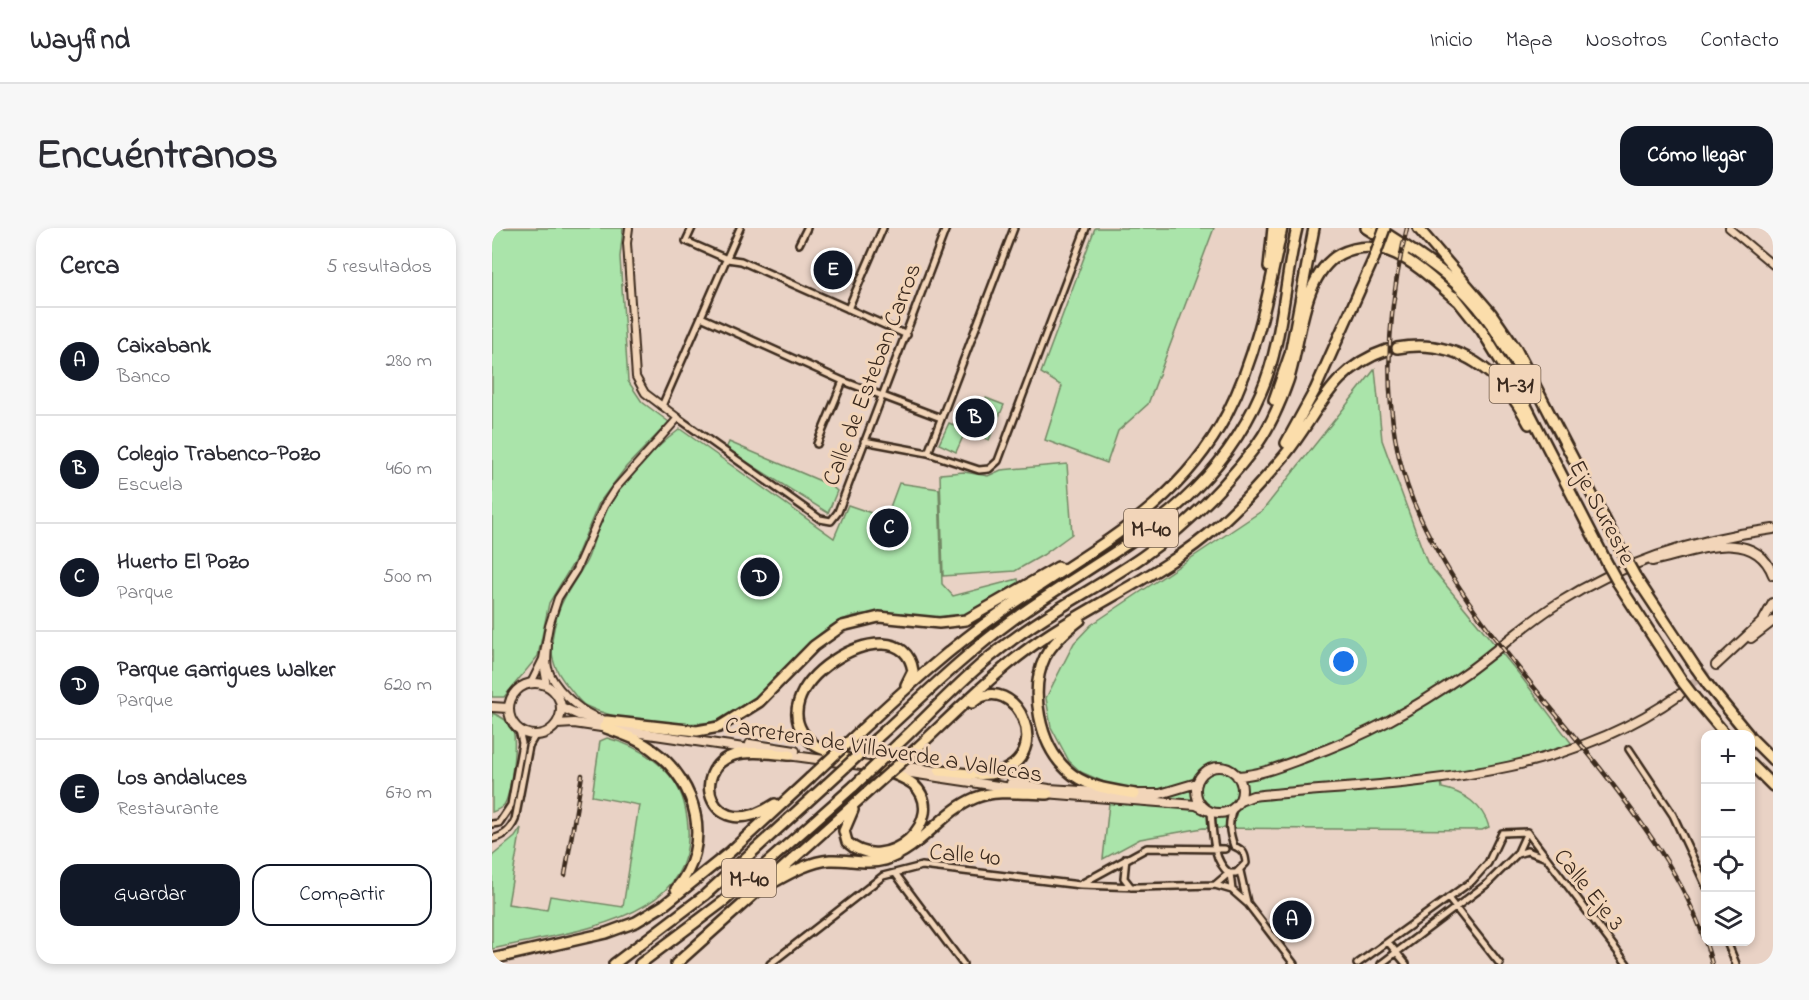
<!DOCTYPE html>
<html lang="es">
<head>
<meta charset="utf-8">
<style>
	body { margin:0; font-family:"Indie Flower",sans-serif; background:#f7f7f7; color:#2b2b33 }
	.controls { position:absolute; right:18px; bottom:18px; display:grid; overflow:hidden; border-radius:12px; box-shadow:0 3px 9px #0003 }
	.controls button { width:54px; height:54px; display:grid; place-items:center; padding:0; border:0; border-bottom:2px solid #e1e1e2; background:#fff; color:#2b2b33; font:30px sans-serif }
	.you { position:absolute; left:852px; top:434px; width:21px; height:21px; margin:-15px; border:4px solid #fff; border-radius:50%; background:#1a73e8; box-shadow:0 0 0 9px #1a73e833 }
	.badge { display:grid; place-items:center; width:39px; height:39px; border-radius:50%; background:#111827; color:#fff; font-size:20px; font-weight:700 }
	.pin { position:absolute; translate:-50% -50%; border:3px solid #fff; box-shadow:0 2px 6px #0006 }
	.list { margin:0; padding:0; list-style:none }
	h2 { display:flex; justify-content:space-between; align-items:center; height:78px; margin:0; padding:0 24px; font-size:26px }
	h2 small { font-size:20px; font-weight:400; color:#7c7c81 }
	.list li { display:grid; grid-template-columns:39px 1fr auto; gap:18px; align-items:center; box-sizing:border-box; height:108px; padding:0 24px; border-top:2px solid #e1e1e2 }
	.list b { display:block; font-size:22px; white-space:nowrap }
	.list p { margin:0; font-size:20px; white-space:nowrap; color:#7c7c81 }
	.list em { font-size:20px; font-style:normal; color:#7c7c81 }
	.actions { display:flex; gap:12px; padding:18px 24px }
	.actions a { flex:1; padding:14px 0; border:2px solid #111827; border-radius:18px; text-align:center; font-size:21px; color:#111827 }
	.actions .main { background:#111827; color:#fff }
	.icon { flex:none; width:33px; height:33px; fill:none; stroke:currentColor; stroke-width:2; stroke-linecap:round; stroke-linejoin:round }
	.map { position:relative; flex:none; width:1281px; height:736px; overflow:hidden; border-radius:18px }
	header { display:flex; align-items:center; gap:36px; box-sizing:border-box; height:84px; padding:0 30px; background:#fff; border-bottom:2px solid #e1e1e2 }
	header strong { font-size:28px }
	nav { display:flex; gap:33px; margin-inline-start:auto; font-size:21px }
	.intro { display:flex; align-items:center; justify-content:space-between; box-sizing:border-box; height:144px; padding:0 36px }
	h1 { margin:0; font-size:42px }
	.button { padding:15px 27px; border-radius:18px; background:#111827; color:#fff; font-size:21px; font-weight:700 }
	main { display:flex; gap:36px; padding:0 36px }
	aside { flex:1; background:#fff; border-radius:18px; box-shadow:0 3px 9px #0003 }
	.map>svg:first-child { display:block }
	.green { fill:#aae4aa; stroke:#728764; stroke-width:1.5 }
	.lines { fill:none; stroke-linecap:round; stroke-linejoin:round }
	.secondary-tunnel { stroke:#c6b0a4; stroke-width:8; stroke-dasharray:8 4; stroke-linecap:butt }
	.minor-casing { stroke:#3b2a1e; stroke-width:10 }
	.tertiary-casing { stroke:#3b2a1e; stroke-width:10 }
	.secondary-casing { stroke:#3b2a1e; stroke-width:12 }
	.motorway-casing { stroke:#3b2a1e; stroke-width:14 }
	.minor { stroke:#f2d5b9; stroke-width:5 }
	.tertiary { stroke:#f2d5b9; stroke-width:6 }
	.secondary { stroke:#f2d5b9; stroke-width:8 }
	.motorway { stroke:#fbddab; stroke-width:9 }
	.rail-casing { stroke:#3b2a1e; stroke-width:4.5 }
	.rail { stroke:#f2d5b9; stroke-width:2; stroke-dasharray:7; stroke-linecap:butt }
	.motorway-bridge-casing { stroke:#3b2a1e; stroke-width:14; stroke-linecap:butt }
	.motorway-bridge { stroke:#fbddab; stroke-width:9 }
	.labels { text-anchor:middle; stroke-width:6; stroke-linejoin:round; paint-order:stroke }
	.shield { fill:#f2d5b9; stroke:#725d4c; stroke-width:1.5 }
	.shield-label { font-size:22px; font-weight:bold; fill:#3b2a1e }
	.street-label { font-size:24px; fill:#3b2a1e; stroke:#f2d5b9 }
</style>
</head>
<body>
<header>
<strong>Wayfind</strong>
<nav><a>Inicio</a><a>Mapa</a><a>Nosotros</a><a>Contacto</a></nav>
</header>
<div class="intro"><h1>Encuéntranos</h1><a class="button">Cómo llegar</a></div>
<main>
<aside>
<h2>Cerca<small>5 resultados</small></h2>
<ul class="list">
<li><span class="badge">A</span><div><b>Caixabank</b><p>Banco</p></div><em>280 m</em></li>
<li><span class="badge">B</span><div><b>Colegio Trabenco-Pozo</b><p>Escuela</p></div><em>460 m</em></li>
<li><span class="badge">C</span><div><b>Huerto El Pozo</b><p>Parque</p></div><em>500 m</em></li>
<li><span class="badge">D</span><div><b>Parque Garrigues Walker</b><p>Parque</p></div><em>620 m</em></li>
<li><span class="badge">E</span><div><b>Los andaluces</b><p>Restaurante</p></div><em>670 m</em></li>
</ul>
<div class="actions"><a class="main">Guardar</a><a>Compartir</a></div>
</aside>
<div class="map">
<svg width="1281" height="736" viewBox="0 0 1281 736">
	<rect width="100%" height="100%" fill="#e9d2c5"/>
	<filter id="ink" filterUnits="userSpaceOnUse"><feTurbulence type="fractalNoise" baseFrequency=".0167" numOctaves="2"/><feDisplacementMap in="SourceGraphic" scale="12" xChannelSelector="R" yChannelSelector="G"/><feConvolveMatrix kernelMatrix="1 2 1 2 8 2 1 2 1" color-interpolation-filters="sRGB"/></filter>
	<g filter="url(#ink)">
		<path class="green" d="M 0,0 L 131,0 L 128,29 L 136,153 L 150,174 L 177,194 L 134,239 L 107,275 L 82,334 L 57,375 L 46,428 L 12,469 L 0,469 Z
			M 603,0 L 722,0 L 656,176 L 626,203 L 615,235 L 553,212 L 570,158 L 549,145 Z
			M 883,141 L 890,212 L 935,334 L 1027,446 L 1080,516 L 1016,535 L 948,547 L 950,560 C 971,564 991,577 997,599 L 990,602 L 711,600 L 648,611 L 611,631 L 619,557 L 589,544 L 577,533 L 559,499 L 554,470 L 582,415 L 599,397 L 771,282 Z
			M 494,170 L 512,177 L 497,212 L 480,205 Z
			M 457,195 L 474,202 L 464,224 L 447,216 Z
			M 188,201 L 342,310 L 356,277 L 394,290 L 407,255 L 447,261 L 450,356 L 461,368 L 526,351 L 527,357 C 508,368 488,383 466,388 C 424,397 382,372 342,396 C 297,423 267,492 210,495 C 174,497 127,494 94,478 C 88,475 83,467 79,462 C 58,439 56,422 64,392 C 69,369 85,352 95,332 C 101,319 103,305 109,293 C 123,259 159,223 188,201 Z
			M 237,214 L 338,257 L 345,263 L 336,285 L 234,221 Z
			M 575,236 L 580,306 L 551,327 L 523,343 L 451,348 L 448,246 L 472,244 L 496,248 L 509,242 Z
			M 0,485 C 8,488 18,493 21,502 C 25,515 19,566 12,577 C 9,580 3,583 0,584 Z
			M 115,510 C 147,518 183,540 192,575 C 223,694 80,702 0,721 L 0,628 L 23,609 L 29,600 L 16,676 L 55,682 L 58,668 L 131,679 L 147,577 L 100,568 L 108,513 Z"/>
		<g class="lines">
			<path class="secondary-tunnel" d="M 1191,463 L 1217,442"/>
			<g class="minor-casing">
				<path id="minor" d="M 200,0 L 194,13 L 235,31 L 249,33 L 415,107
					M 307,16 L 315,0
					M 356,81 L 391,0
					M 209,89 L 351,153 L 449,190
					M 170,178 L 248,0
					M 186,190 L 328,291 L 339,293 L 346,284 L 454,0
					M 372,213 L 436,225 L 487,242 L 497,241 L 506,233 L 594,0
					M 325,216 L 351,153
					M 436,225 L 522,0
					M 1137,521 L 1181,587 L 1214,658
					M 719,584 C 721,604 720,632 737,645 L 744,645 L 754,635 C 753,625 751,622 742,618 C 737,604 736,595 741,581
					M 0,596 L 7,595 L 19,577 L 30,515 L 27,502
					M 0,611 C 12,608 18,603 23,592 L 37,518 L 43,508
					M 1025,626 L 1035,623 L 1052,629
					M 634,630 L 632,650 L 639,659
					M 748,643 L 755,674
					M 403,645 L 471,736
					M 738,645 L 740,662 L 756,676 L 802,736
					M 589,656 L 655,620 L 733,621
					M 723,657 L 740,662
					M 956,670 L 1008,736
					M 896,714 L 914,736
					M 1235,714 L 1244,736
					M 278,736 L 391,648 L 430,638 L 588,657 L 647,659 L 723,657 L 737,645
					M 865,736 L 980,653 L 996,635 L 1010,605 L 1035,604 L 1135,736
					M 889,736 L 996,655 L 1025,626 L 1035,604"/>
			</g>
			<g class="tertiary-casing">
				<path id="tertiary" d="M 1237,0 L 1281,37
					M 56,416 C 56,424 54,433 56,440 C 61,459 86,481 102,488
					M 51,435 L 55,458
					M 39,455 L 51,431 L 57,398 L 66,370 L 84,342 L 112,278 L 123,261 L 186,190 L 153,165 L 144,149 L 135,15 L 137,0"/>
			</g>
			<g class="secondary-casing">
				<path id="secondary" d="M 1160,333 C 1199,325 1262,296 1281,347
					M 1259,410 L 1281,393
					M 1224,437 L 1271,393 L 1281,375
					M17 481a26 26 0 1 1 52 0a26 26 0 1 1-52 0Z
					M 0,479 L 16,480
					M 69,479 L 87,487 L 119,494
					M 65,496 L 82,495 L 265,522
					M 258,516 L 303,523
					M 295,527 L 384,539
					M 383,534 L 451,544
					M704 562a23 23 0 1 1 46 0a23 23 0 1 1-46 0Z
					M 399,542 L 526,561
					M 745,548 C 769,547 792,537 814,529 C 874,508 922,481 974,445 C 1005,423 1033,396 1065,376 C 1131,334 1203,311 1281,301
					M 519,555 L 557,561 L 621,565
					M 553,565 L 704,577 L 714,582
					M 639,566 L 668,566 L 705,555
					M 748,573 L 761,568 C 908,553 1063,556 1188,466"/>
			</g>
			<g class="motorway-casing">
				<path id="motorway" d="M 874,0 L 912,24
					M 886,0 C 931,30 963,47 996,92 C 1012,114 1023,138 1040,158
					M 926,0 L 999,85 L 1024,121 L 1133,330
					M 777,39 L 781,0
					M 963,69 L 990,103 L 1025,160 L 1116,337
					M 905,120 C 965,109 1010,144 1037,196
					M 782,172 L 798,126 L 822,0
					M 794,215 L 823,162 L 882,30
					M 1143,348 L 1204,440
					M 1126,355 L 1189,452
					M 588,392 C 575,402 561,414 553,429 C 537,462 547,516 575,542 C 593,559 619,562 643,566
					M 1216,457 L 1256,506
					M 1202,469 L 1233,506
					M 115,493 L 205,503 L 227,499 L 267,474 L 322,418 L 350,398 L 387,389 L 447,395 L 474,392 L 566,339
					M 112,499 C 129,506 148,511 162,523 C 206,555 221,617 184,661
					M 367,504 C 412,462 458,420 509,384 C 595,322 683,285 735,186 C 765,128 777,63 790,0
					M 1258,509 L 1281,532
					M 385,510 C 429,470 471,428 519,393 C 618,321 716,286 769,164 C 791,114 792,53 805,0
					M 406,516 C 443,481 478,442 520,412 C 561,381 608,358 650,329 C 693,299 732,260 764,218 C 778,199 788,176 796,153 C 809,116 809,47 848,26 C 895,2 933,46 966,73
					M 424,521 C 467,481 509,437 559,405 C 613,370 680,340 727,297 C 750,276 773,251 793,227 C 827,185 838,141 895,122
					M 354,530 C 345,526 333,523 324,518 C 251,465 410,369 421,443 L 414,457
					M 1258,535 L 1281,558
					M 447,543 C 463,544 482,548 498,546 C 568,535 524,438 480,475
					M 283,576 C 218,619 196,541 242,527 C 259,522 281,526 298,527
					M 361,582 L 352,603 L 355,614 C 394,650 459,590 421,556 C 412,549 398,545 387,540
					M 271,660 C 292,649 314,634 338,632 C 356,631 375,637 393,632 C 429,621 449,584 483,570 C 505,561 532,566 556,566
					M 0,731 L 114,705 L 144,694 L 172,677 L 238,624 L 318,550
					M 122,736 L 213,667 L 335,556
					M 148,736 L 232,673 L 362,558
					M 184,736 L 379,561"/>
			</g>
			<use href="#minor" class="minor"/>
			<use href="#tertiary" class="tertiary"/>
			<use href="#secondary" class="secondary"/>
			<use href="#motorway" class="motorway"/>
			<g class="rail-casing">
				<path id="rail" d="M 915,0 C 894,85 887,190 921,273 C 963,374 1041,456 1108,540 C 1154,599 1201,662 1220,736
					M 73,647 L 90,547"/>
			</g>
			<use href="#rail" class="rail"/>
			<g class="motorway-bridge-casing">
				<path id="motorway-bridge" d="M 882,30 L 893,0
					M 1133,330 L 1143,348
					M 1116,337 L 1126,355
					M 1204,440 L 1216,457
					M 1189,452 L 1202,469
					M 318,550 L 367,504
					M 335,556 L 385,510
					M 362,558 L 406,516
					M 379,561 L 424,521"/>
			</g>
			<use href="#motorway-bridge" class="motorway-bridge"/>
		</g>
	</g>
	<g class="labels">
		<g class="shield">
			<rect x="997.5" y="137" width="51" height="38" rx="4.5"/>
			<rect x="632" y="281" width="54" height="38" rx="4.5"/>
			<rect x="230" y="631" width="54" height="38" rx="4.5"/>
		</g>
		<g class="shield-label">
			<text x="1023" y="164">M-31</text>
			<text x="659" y="308">M-40</text>
			<text x="257" y="658">M-40</text>
		</g>
		<g class="street-label">
			<text transform="translate(379 146) rotate(-69)" y="8">Calle de Esteban Carros</text>
			<text transform="translate(1111 284) rotate(62)" y="8">Eje Sureste</text>
			<text transform="translate(392 521) rotate(9)" y="8">Carretera de Villaverde a Vallecas</text>
			<text transform="translate(473 626) rotate(5)" y="8">Calle 40</text>
			<text transform="translate(1098 661) rotate(51)" y="8">Calle Eje 3</text>
		</g>
	</g>
</svg>
<div class="controls">
<button>+</button>
<button>−</button>
<button><svg class="icon" aria-label="locate" viewBox="0 0 24 24"><circle cx="12" cy="12" r="6"/><path d="M12 2v4M12 18v4M2 12h4M18 12h4"/></svg></button>
<button><svg class="icon" aria-label="layers" viewBox="0 0 24 24"><path d="M12 4l9 5-9 5-9-5zM3 14l9 5 9-5"/></svg></button>
</div>
<div class="you"></div>
<div class="pin badge" style="left:800px;top:692px">A</div>
<div class="pin badge" style="left:483px;top:190px">B</div>
<div class="pin badge" style="left:397px;top:300px">C</div>
<div class="pin badge" style="left:268px;top:349px">D</div>
<div class="pin badge" style="left:341px;top:42px">E</div>
</div>
</main>
</body>
</html>
